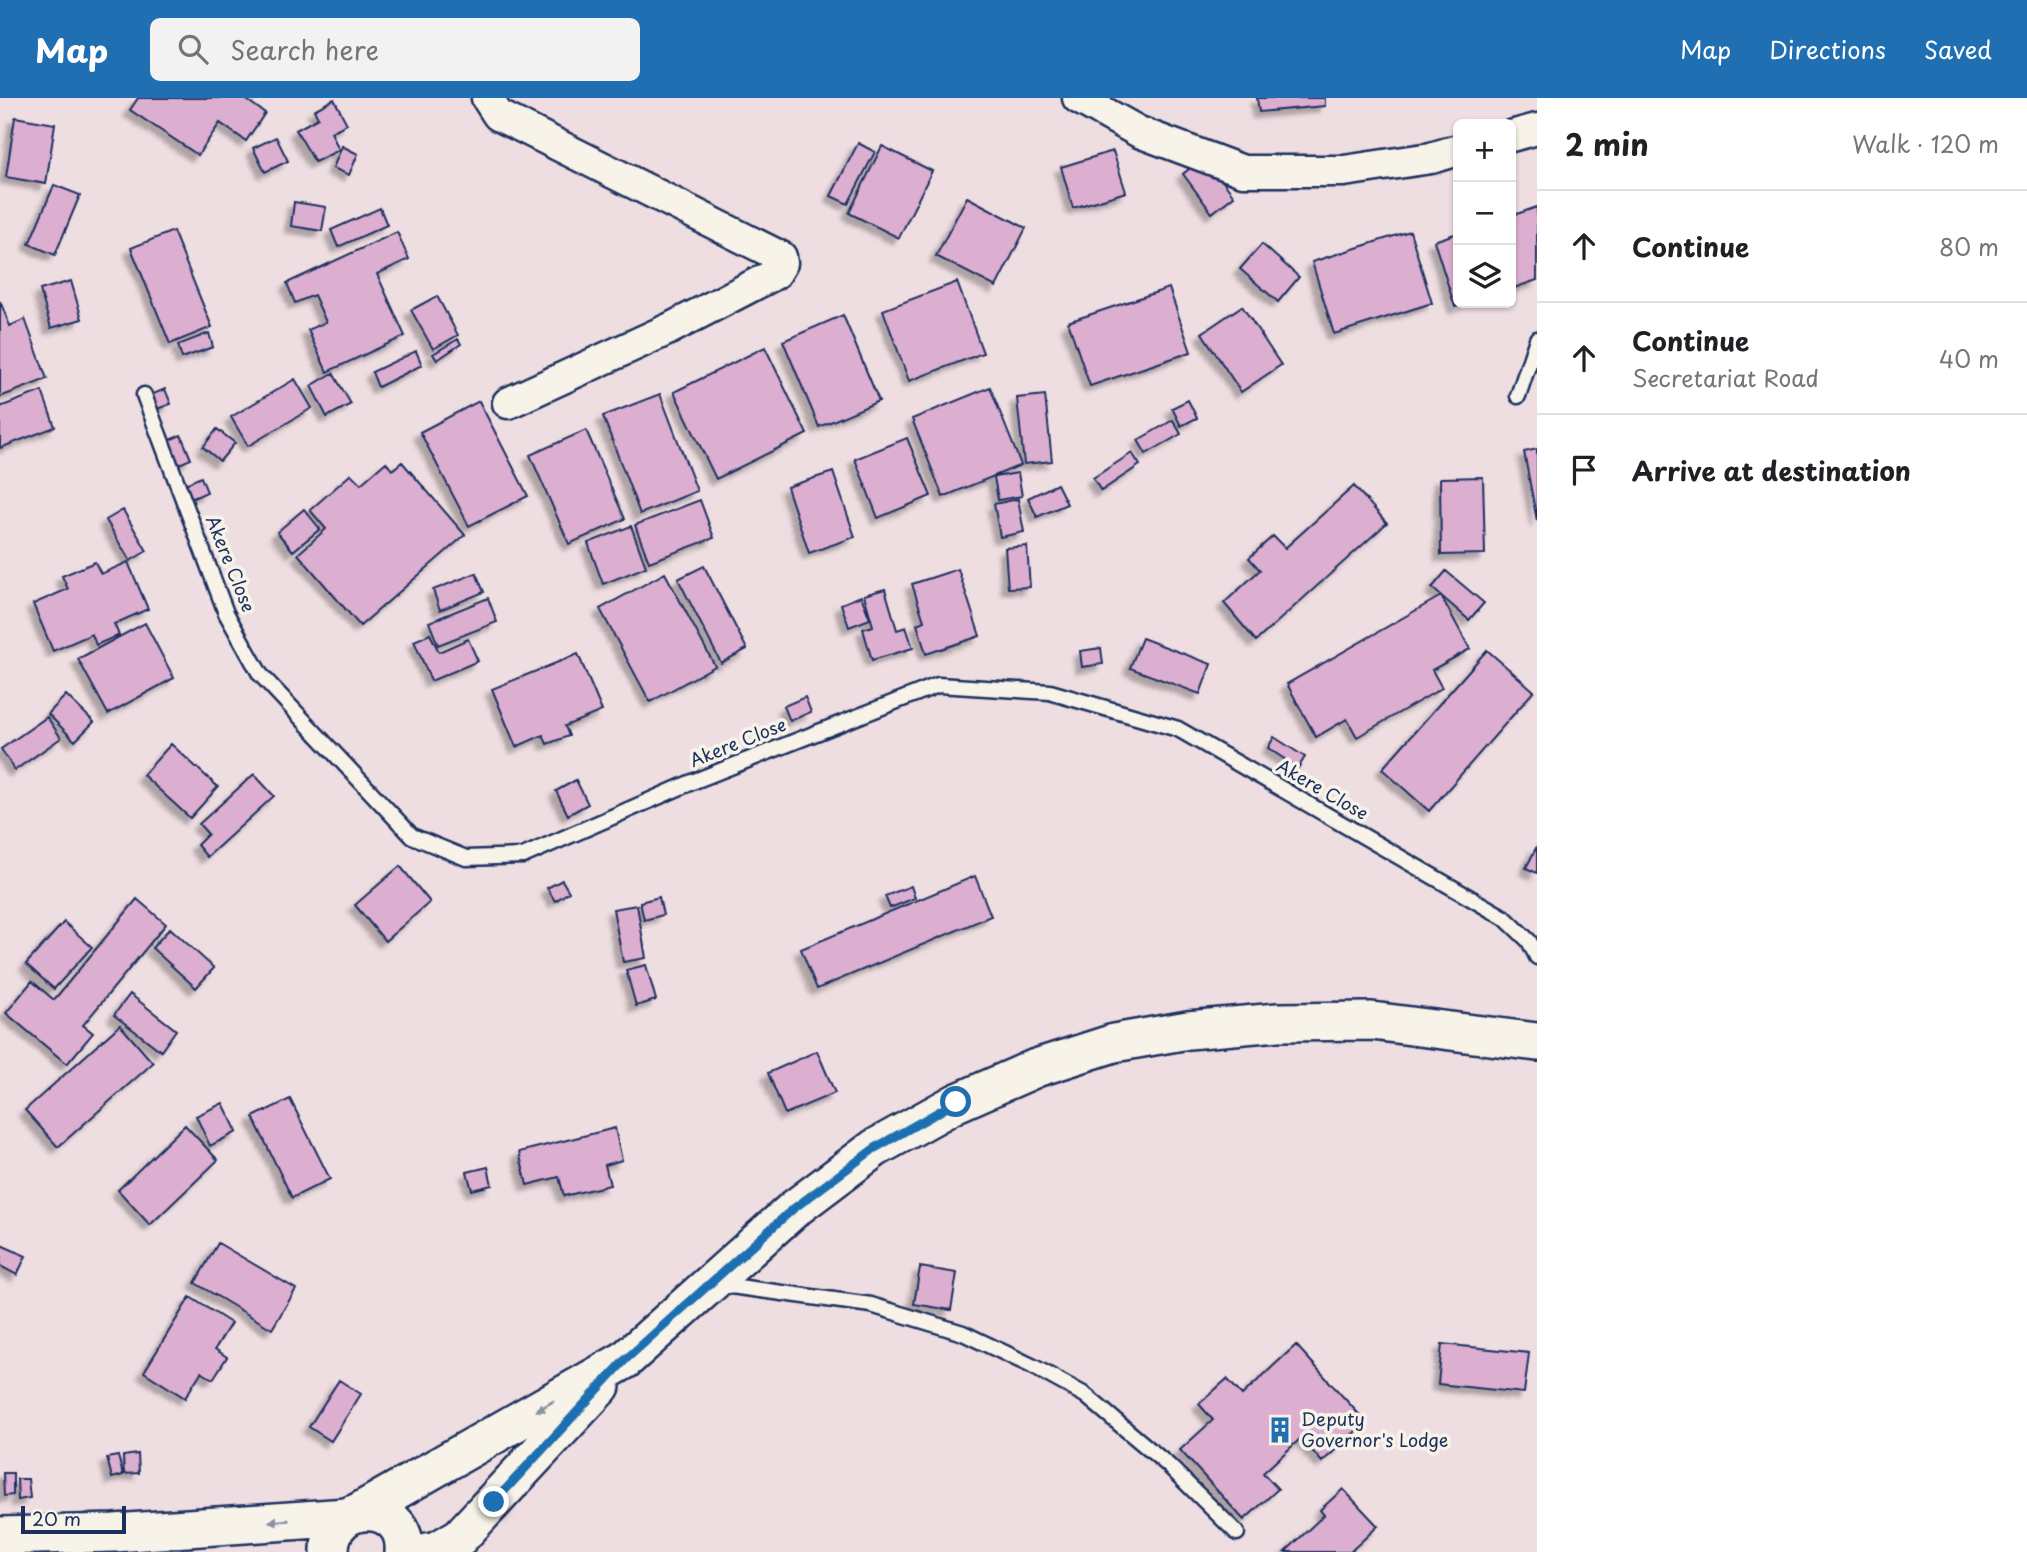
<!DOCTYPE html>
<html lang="en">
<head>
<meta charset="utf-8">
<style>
	body { margin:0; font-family:"Playpen Sans",sans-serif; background:#f2f2f2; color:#202124 }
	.controls { position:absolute; right:21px; top:21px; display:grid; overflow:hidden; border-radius:10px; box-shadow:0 2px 5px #0004 }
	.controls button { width:63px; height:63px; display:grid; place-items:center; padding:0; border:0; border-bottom:2px solid #e0e0e0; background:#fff; color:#202124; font:35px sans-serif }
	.scale { position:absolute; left:21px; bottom:18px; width:105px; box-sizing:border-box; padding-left:7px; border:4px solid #1b2f5e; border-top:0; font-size:19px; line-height:24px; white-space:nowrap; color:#1b2f5e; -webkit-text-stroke:5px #f7f3e8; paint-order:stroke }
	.stop { position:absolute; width:21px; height:21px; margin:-16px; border:5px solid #1f6fb2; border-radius:50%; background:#fff }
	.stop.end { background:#1f6fb2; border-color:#fff; box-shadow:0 2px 7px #0008 }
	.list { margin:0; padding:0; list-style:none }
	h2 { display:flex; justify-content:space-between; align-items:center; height:91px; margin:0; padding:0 28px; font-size:30px }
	h2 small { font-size:23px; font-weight:400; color:#757577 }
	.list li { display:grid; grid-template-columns:46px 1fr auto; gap:21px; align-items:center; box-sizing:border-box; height:112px; padding:0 28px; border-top:2px solid #e0e0e0 }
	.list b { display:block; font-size:26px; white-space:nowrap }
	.list p { margin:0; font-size:23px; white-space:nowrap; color:#757577 }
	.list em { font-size:23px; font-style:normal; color:#757577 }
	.icon { flex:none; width:38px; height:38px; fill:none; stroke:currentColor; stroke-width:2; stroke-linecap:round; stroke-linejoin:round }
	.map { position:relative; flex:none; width:1537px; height:1454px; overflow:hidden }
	header { display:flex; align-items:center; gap:42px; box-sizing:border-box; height:98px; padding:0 35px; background:#1f6fb2; color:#fff }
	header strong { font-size:33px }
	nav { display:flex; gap:38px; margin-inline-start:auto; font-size:24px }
	.search { width:490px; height:63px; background:#f2f2f2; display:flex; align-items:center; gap:18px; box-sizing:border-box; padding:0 24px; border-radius:10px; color:#757577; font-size:26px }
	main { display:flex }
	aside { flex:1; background:#fff }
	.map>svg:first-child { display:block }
	.building { fill:#dcaed0; stroke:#1b2f5e; stroke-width:2; filter:url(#shadow) }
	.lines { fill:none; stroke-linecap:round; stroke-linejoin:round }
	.service-casing { stroke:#1b2f5e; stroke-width:19 }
	.minor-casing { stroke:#1b2f5e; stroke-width:35 }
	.tertiary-casing { stroke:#1b2f5e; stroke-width:42 }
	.service { stroke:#f7f3e8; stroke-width:14 }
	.minor { stroke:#f7f3e8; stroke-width:30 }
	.tertiary { stroke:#f7f3e8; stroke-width:37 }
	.oneway { fill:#8991a3 }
	.route { stroke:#1f6fb2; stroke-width:9 }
	.labels { text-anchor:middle; stroke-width:7; stroke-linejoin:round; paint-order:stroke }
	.street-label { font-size:18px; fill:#1b2f5e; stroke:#f7f3e8 }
	.poi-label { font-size:18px; fill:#1b2f5e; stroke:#f7f3e8; text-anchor:start }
</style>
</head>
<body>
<header>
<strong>Map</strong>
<div class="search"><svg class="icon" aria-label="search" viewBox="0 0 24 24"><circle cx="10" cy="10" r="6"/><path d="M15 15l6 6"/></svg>Search here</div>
<nav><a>Map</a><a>Directions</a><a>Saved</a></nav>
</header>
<main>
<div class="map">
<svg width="1537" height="1454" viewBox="0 0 1537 1454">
	<defs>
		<filter id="shadow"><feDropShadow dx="-6" dy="6" stdDeviation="2" flood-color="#0004"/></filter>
	</defs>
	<rect width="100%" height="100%" fill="#efdee1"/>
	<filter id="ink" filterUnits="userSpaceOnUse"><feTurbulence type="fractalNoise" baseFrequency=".0143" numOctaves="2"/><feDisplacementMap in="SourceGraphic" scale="14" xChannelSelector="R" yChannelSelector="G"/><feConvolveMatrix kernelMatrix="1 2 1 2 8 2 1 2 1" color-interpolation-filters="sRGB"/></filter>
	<g filter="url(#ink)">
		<path class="building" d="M 138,0 L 244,0 L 265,15 L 246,43 L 220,25 L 198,57 L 130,12 Z
			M 1257,0 L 1325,0 L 1325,8 L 1259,14 Z
			M 334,1 L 347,26 L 331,34 L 339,52 L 315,64 L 296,32 L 318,20 L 314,12 Z
			M 15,19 L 55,26 L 46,86 L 6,79 Z
			M 276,39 L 288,63 L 265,74 L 253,50 Z
			M 858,45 L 875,54 L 848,106 L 831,98 Z
			M 342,48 L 358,56 L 349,77 L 333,70 Z
			M 882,48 L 932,73 L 899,140 L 849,115 Z
			M 1113,53 L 1126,94 L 1073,110 L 1061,69 Z
			M 1204,59 L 1234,98 L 1212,115 L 1183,76 Z
			M 54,87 L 80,97 L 55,157 L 29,146 Z
			M 967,99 L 1026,130 L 996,189 L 936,158 Z
			M 294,104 L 326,109 L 322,133 L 291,128 Z
			M 1537,109 L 1537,182 L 1511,191 L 1511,118 Z
			M 380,110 L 387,127 L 338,149 L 331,132 Z
			M 173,133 L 212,229 L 170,246 L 131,150 Z
			M 1410,133 L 1432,205 L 1334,236 L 1312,164 Z
			M 397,134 L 409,161 L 377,176 L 405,238 L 327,274 L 308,232 L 326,224 L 314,197 L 295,205 L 287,185 Z
			M 1458,135 L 1458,205 L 1468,205 L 1455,209 L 1434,143 Z
			M 1262,146 L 1299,179 L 1278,204 L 1240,171 Z
			M 71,183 L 82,221 L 51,230 L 40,192 Z
			M 957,184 L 983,255 L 909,283 L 883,212 Z
			M 1169,190 L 1191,254 L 1090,288 L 1068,224 Z
			M 437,198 L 458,237 L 433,251 L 411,212 Z
			M 0,203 L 10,228 L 25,221 L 47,281 L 0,299 Z
			M 1242,208 L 1281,267 L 1241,294 L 1202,235 Z
			M 843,217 L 879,303 L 819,329 L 783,243 Z
			M 209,235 L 213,249 L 182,260 L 178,247 Z
			M 458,241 L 461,246 L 437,262 L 433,256 Z
			M 765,249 L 807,336 L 716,381 L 674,294 Z
			M 416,253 L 422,267 L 378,289 L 372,274 Z
			M 333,275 L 351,306 L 327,319 L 311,288 Z
			M 295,281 L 312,310 L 248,348 L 231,319 Z
			M 990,289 L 1021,367 L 943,399 L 912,321 Z
			M 165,291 L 171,306 L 157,311 L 151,297 Z
			M 42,293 L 55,329 L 0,350 L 0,309 Z
			M 660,296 L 697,393 L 640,416 L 603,318 Z
			M 1045,297 L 1052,363 L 1024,366 L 1017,300 Z
			M 1188,302 L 1197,320 L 1181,328 L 1172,310 Z
			M 479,303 L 528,398 L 469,428 L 420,334 Z
			M 1173,322 L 1181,336 L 1146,356 L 1138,342 Z
			M 217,331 L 235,345 L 220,363 L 203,349 Z
			M 586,332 L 625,421 L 569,446 L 530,357 Z
			M 181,337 L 191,361 L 177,367 L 167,343 Z
			M 907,340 L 931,398 L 878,420 L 855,361 Z
			M 1537,351 L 1537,423 L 1524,354 Z
			M 1132,355 L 1140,367 L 1101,393 L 1093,380 Z
			M 386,364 L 392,372 L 402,364 L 465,437 L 360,528 L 298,456 L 326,431 L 310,412 L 351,376 L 361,386 Z
			M 833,374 L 855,439 L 809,455 L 787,389 Z
			M 1018,375 L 1022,398 L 998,402 L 994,379 Z
			M 201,379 L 207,394 L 191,401 L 185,386 Z
			M 1483,379 L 1485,456 L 1441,457 L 1440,380 Z
			M 1057,386 L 1067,406 L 1037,419 L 1028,400 Z
			M 1354,388 L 1387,425 L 1256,543 L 1224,505 L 1260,472 L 1249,460 L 1273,438 L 1285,450 Z
			M 1018,401 L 1024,434 L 1000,439 L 994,406 Z
			M 700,402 L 714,440 L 649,464 L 635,427 Z
			M 304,411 L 320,431 L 293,453 L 277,434 Z
			M 123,412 L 147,453 L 130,463 L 106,422 Z
			M 631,428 L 646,469 L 603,486 L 588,445 Z
			M 1027,448 L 1030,489 L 1008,490 L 1005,450 Z
			M 95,464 L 101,476 L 128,464 L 148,511 L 114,526 L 119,537 L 96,547 L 92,536 L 53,553 L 33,506 L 68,491 L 62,478 Z
			M 704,468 L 747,551 L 721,565 L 678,481 Z
			M 958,471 L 980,538 L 926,556 L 917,526 L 924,523 L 912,486 Z
			M 1446,473 L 1484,505 L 1469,522 L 1432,490 Z
			M 476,475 L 484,494 L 440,512 L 433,492 Z
			M 665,475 L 715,568 L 650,604 L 600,511 Z
			M 885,491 L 897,532 L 906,529 L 913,550 L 872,562 L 863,531 L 873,528 L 864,497 Z
			M 861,498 L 870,521 L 849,529 L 841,506 Z
			M 1441,498 L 1470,551 L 1432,572 L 1442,590 L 1357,639 L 1347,621 L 1316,639 L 1287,586 Z
			M 488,500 L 497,524 L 438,547 L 429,524 Z
			M 145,525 L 174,580 L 108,616 L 78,561 Z
			M 430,536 L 439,554 L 468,541 L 478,563 L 431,583 L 414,543 Z
			M 1142,540 L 1211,566 L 1200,596 L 1130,570 Z
			M 1101,550 L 1103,566 L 1082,569 L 1080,553 Z
			M 1487,552 L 1534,593 L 1429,713 L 1382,671 Z
			M 578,556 L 602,613 L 565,628 L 569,638 L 547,646 L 543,637 L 516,649 L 492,591 Z
			M 66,597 L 94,624 L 75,643 L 48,616 Z
			M 805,599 L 811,614 L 790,623 L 784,608 Z
			M 47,619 L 61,640 L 15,672 L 1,651 Z
			M 1274,639 L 1305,659 L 1298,670 L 1268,650 Z
			M 171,646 L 218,689 L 190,720 L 143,677 Z
			M 254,676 L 274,698 L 207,759 L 197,747 L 208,736 L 199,726 Z
			M 576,682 L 588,706 L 568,717 L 556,693 Z
			M 1537,748 L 1537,775 L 1526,770 Z
			M 400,768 L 430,804 L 385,843 L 355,807 Z
			M 975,778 L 991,818 L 817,891 L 801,851 Z
			M 562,782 L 569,794 L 555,803 L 547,790 Z
			M 911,788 L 915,800 L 890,810 L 885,798 Z
			M 659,799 L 663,817 L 644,822 L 640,804 Z
			M 137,801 L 166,826 L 83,927 L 93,935 L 67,966 L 6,915 L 32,883 L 54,902 Z
			M 637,807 L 646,860 L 623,864 L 613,811 Z
			M 64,824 L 92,849 L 54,891 L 26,866 Z
			M 170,830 L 214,870 L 196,890 L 152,850 Z
			M 646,867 L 656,902 L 636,908 L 626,872 Z
			M 130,896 L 176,932 L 161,953 L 114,917 Z
			M 120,927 L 153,965 L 58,1049 L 25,1012 Z
			M 817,953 L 835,995 L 785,1016 L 768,975 Z
			M 290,1001 L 330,1081 L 292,1100 L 253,1019 Z
			M 223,1005 L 237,1034 L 210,1048 L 196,1018 Z
			M 185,1027 L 218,1062 L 150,1127 L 118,1092 Z
			M 615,1030 L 622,1062 L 605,1067 L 610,1087 L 564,1098 L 559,1079 L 527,1087 L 519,1054 Z
			M 488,1069 L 492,1087 L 472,1092 L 467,1074 Z
			M 218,1145 L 296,1191 L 272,1231 L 195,1185 Z
			M 1,1147 L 26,1158 L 17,1177 L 0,1168 Z
			M 920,1169 L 957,1175 L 951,1212 L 914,1206 Z
			M 190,1199 L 231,1225 L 215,1251 L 227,1259 L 213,1281 L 201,1274 L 185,1300 L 144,1274 Z
			M 1442,1246 L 1529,1255 L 1524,1295 L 1438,1286 Z
			M 1296,1247 L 1366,1324 L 1322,1364 L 1301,1340 L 1263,1375 L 1278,1391 L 1244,1422 L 1180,1352 L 1213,1322 L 1199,1306 L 1227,1281 L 1242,1297 Z
			M 339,1282 L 361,1296 L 331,1343 L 309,1329 Z
			M 138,1356 L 139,1375 L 124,1376 L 123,1358 Z
			M 118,1358 L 123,1377 L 112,1380 L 107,1360 Z
			M 3,1375 L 13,1375 L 13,1397 L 4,1398 Z
			M 17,1381 L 28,1381 L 30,1400 L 18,1402 Z
			M 1343,1391 L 1378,1428 L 1350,1454 L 1285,1454 L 1324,1417 L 1320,1412 Z"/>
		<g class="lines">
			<g class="service-casing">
				<path id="service" d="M 144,297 L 226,515 L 260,576 L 412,738 L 466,760 L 523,758 L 692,684 L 938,587 L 1050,594 L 1178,631 L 1505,820 L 1529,843 L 1537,859
					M 1518,298 L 1537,241
					M 716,1186 L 871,1207 L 963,1235 L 1032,1268 L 1085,1297 L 1168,1367 L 1237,1435"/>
			</g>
			<g class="minor-casing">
				<path id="minor" d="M 487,0 L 498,17 L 781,159 L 782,165 L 776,175 L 769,179 L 669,231 L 508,305
					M 1078,0 L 1139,34 L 1243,73 L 1344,73 L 1431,60 L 1458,52
					M 1511,38 L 1537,31"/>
			</g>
			<g class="tertiary-casing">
				<path id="tertiary" d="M 357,1415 L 625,1262 L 794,1111 L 875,1050 L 956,1005 L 1036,970 L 1114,945 L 1188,932 L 1278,924 L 1372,923 L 1537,944
					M 0,1438 L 114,1435 L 347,1419
					M 330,1454 C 328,1400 408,1401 404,1454
					M 428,1454 L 438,1452 L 460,1439 L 601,1288"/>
			</g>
			<use href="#service" class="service"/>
			<use href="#minor" class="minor"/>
			<use href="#tertiary" class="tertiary"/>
		</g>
		<defs><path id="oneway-solid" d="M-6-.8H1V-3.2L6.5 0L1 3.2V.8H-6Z" transform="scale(1.75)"/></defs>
		<g class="oneway">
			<use href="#oneway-solid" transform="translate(545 1308) rotate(150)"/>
			<use href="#oneway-solid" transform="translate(279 1423) rotate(176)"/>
		</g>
	</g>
	<g class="lines" filter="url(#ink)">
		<path class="route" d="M 494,1404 L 625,1262 L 793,1111 L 875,1050 L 956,1004"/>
	</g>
	<defs>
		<g id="building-bare" transform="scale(2.1)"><path d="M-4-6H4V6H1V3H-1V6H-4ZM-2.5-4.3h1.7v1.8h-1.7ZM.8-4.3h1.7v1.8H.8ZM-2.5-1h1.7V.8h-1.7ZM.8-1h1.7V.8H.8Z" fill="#1f6fb2" stroke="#f7f3e8" stroke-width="2.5" paint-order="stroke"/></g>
	</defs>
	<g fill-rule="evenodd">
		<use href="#building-bare" x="1280" y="1332"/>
	</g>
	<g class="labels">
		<g class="street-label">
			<text transform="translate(230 466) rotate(68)" y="6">Akere Close</text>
			<text transform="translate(738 645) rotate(-22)" y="6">Akere Close</text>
			<text transform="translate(1322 692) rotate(30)" y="6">Akere Close</text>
		</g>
		<g class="poi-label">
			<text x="1301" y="1328">Deputy<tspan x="1301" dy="21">Governor's Lodge</tspan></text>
		</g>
	</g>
</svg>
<div class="controls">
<button>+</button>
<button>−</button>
<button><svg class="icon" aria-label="layers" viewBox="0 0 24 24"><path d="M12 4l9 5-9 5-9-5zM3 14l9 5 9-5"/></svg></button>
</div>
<div class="scale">20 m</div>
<div class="stop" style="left:956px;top:1004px"></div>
<div class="stop end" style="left:494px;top:1404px"></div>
</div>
<aside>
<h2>2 min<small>Walk · 120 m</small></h2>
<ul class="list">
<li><svg class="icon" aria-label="ahead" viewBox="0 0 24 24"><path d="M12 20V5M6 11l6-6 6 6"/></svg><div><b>Continue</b></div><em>80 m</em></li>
<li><svg class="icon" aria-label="ahead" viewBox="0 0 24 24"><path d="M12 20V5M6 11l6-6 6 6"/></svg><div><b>Continue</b><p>Secretariat Road</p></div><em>40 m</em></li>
<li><svg class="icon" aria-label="arrive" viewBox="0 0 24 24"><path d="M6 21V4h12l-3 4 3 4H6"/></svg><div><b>Arrive at destination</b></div></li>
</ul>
</aside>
</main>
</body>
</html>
